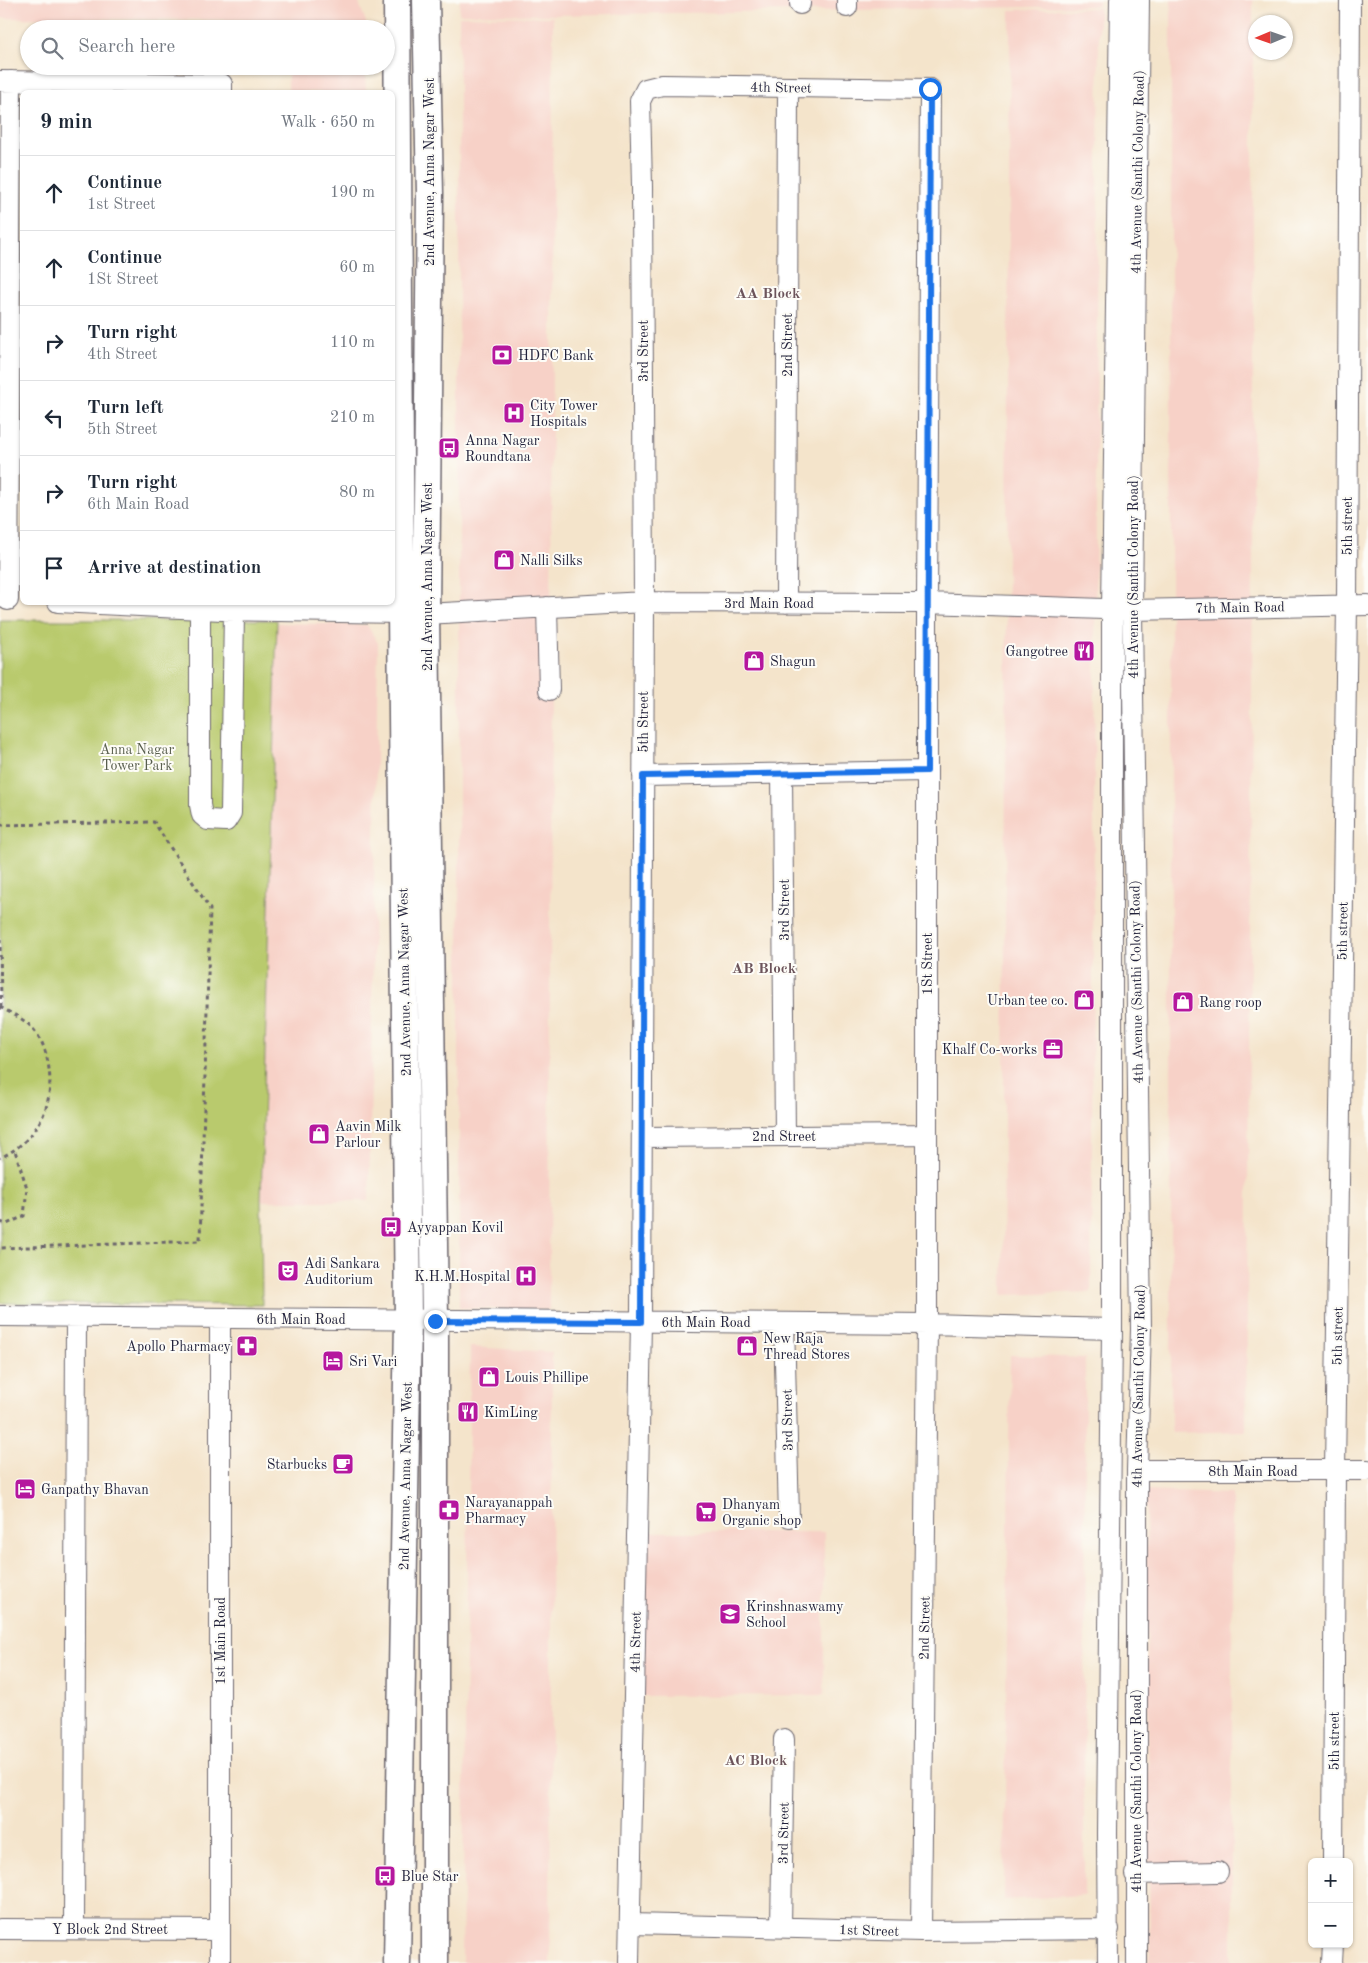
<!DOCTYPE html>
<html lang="en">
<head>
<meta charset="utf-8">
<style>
	body { margin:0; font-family:"Old Standard TT",serif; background:#f6f6f7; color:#1f2937 }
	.controls { position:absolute; right:15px; bottom:15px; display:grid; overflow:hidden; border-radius:8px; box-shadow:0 1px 4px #0004 }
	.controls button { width:45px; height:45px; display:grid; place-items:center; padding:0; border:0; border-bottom:1px solid #e0e1e3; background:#fff; color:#1f2937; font:25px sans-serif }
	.compass { position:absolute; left:1248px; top:15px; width:45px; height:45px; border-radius:50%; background:#fff; box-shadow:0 1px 4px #0004; rotate:268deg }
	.stop { position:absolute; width:15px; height:15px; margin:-11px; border:4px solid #1a73e8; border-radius:50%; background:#fff }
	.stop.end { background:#1a73e8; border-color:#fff; box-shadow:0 1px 5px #0008 }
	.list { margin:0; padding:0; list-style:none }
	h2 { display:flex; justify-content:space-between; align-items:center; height:65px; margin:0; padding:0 20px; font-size:21px }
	h2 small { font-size:16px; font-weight:400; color:#747a83 }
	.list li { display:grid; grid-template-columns:32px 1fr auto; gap:15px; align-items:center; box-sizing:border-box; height:75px; padding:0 20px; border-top:1px solid #e0e1e3 }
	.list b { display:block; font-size:19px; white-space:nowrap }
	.list p { margin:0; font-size:16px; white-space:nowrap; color:#747a83 }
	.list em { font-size:16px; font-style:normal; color:#747a83 }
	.icon { flex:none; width:28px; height:28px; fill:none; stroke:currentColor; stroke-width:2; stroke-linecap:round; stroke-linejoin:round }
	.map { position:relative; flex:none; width:1368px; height:1963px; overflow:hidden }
	.search { position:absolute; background:#fff; box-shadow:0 1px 4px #0004; left:20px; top:20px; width:375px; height:55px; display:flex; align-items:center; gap:12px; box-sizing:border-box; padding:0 18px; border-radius:28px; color:#747a83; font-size:19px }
	.panel { position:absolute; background:#fff; box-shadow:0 1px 4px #0004; left:20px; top:90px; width:375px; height:515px; border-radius:8px }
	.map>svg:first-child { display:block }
	.built { fill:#f7d1c7 }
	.green { fill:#b9ca6d; stroke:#6e7654 }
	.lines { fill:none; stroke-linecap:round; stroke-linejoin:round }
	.minor-casing { stroke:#6c666d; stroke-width:22 }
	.major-casing { stroke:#6c666d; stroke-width:29 }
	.path { stroke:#6c666d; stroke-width:3; stroke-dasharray:4 4; stroke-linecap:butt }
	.minor { stroke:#fff; stroke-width:20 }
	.major { stroke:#fff; stroke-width:26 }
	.route { stroke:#1a73e8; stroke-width:6 }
	.labels { text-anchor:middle; stroke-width:4; stroke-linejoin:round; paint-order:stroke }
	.street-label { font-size:14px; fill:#22223b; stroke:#fdfcf7 }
	.poi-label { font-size:14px; fill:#22223b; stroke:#fdfcf7; text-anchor:start }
	.park-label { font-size:14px; fill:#575d4c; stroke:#fdfcf7 }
	.neighbourhood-label { font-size:15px; font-weight:bold; fill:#6c545b; stroke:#fdfcf7 }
</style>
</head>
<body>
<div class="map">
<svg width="1368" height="1963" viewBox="0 0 1368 1963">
	<rect width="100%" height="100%" fill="#fdfcf7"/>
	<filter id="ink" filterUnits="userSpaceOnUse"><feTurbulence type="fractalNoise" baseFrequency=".02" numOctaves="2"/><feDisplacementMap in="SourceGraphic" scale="10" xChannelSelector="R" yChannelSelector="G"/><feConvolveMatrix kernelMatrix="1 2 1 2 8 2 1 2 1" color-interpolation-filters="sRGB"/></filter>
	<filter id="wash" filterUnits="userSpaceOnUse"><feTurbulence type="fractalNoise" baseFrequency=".0096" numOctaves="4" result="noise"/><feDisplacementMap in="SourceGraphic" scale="20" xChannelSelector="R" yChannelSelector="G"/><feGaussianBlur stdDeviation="1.12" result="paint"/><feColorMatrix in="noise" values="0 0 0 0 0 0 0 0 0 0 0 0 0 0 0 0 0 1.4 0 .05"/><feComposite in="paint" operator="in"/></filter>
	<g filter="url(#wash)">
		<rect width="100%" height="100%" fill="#f4e4cb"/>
		<path class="built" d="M 0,0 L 358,0 L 366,22 L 365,29 L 288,29 L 288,20 L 0,18 Z
			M 460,0 L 1099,0 L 1098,6 L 552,15 L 459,14 Z
			M 1171,0 L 1253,0 L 1253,566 L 1246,1431 L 1171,1433 Z
			M 1099,8 L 1091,1292 L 1003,1295 L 1010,10 Z
			M 459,16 L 553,17 L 549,1310 L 459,1308 Z
			M 288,66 L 365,66 L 366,92 L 288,92 Z
			M 277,623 L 367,625 L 378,643 L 369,1201 L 261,1201 Z
			M 470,1347 L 552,1352 L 550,1963 L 462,1963 Z
			M 1010,1355 L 1085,1358 L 1084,1895 L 1004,1900 Z
			M 1146,1491 L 1232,1494 L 1232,1963 L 1150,1963 Z
			M 636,1532 L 824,1532 L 824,1695 L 636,1696 Z"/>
		<path class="green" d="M 0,620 L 277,620 L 261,1198 L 262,1305 L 0,1303 Z"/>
	</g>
	<g filter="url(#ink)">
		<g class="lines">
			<g class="minor-casing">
				<path id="minor" d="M 800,0 L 800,4
					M 847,0 L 847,7
					M 0,81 L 222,84 L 222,92
					M 8,600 L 11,81
					M 58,602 L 222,610 L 401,613
					M 786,603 L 788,87
					M 547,607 L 549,690
					M 200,609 L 200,805 L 202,815 L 208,820 L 226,821 L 231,813 L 234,611
					M 426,614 L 644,602 L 927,603 L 1132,610 L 1368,605
					M 782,773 L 785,1136
					M 643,776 L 927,771
					M 642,1137 L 927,1135
					M 0,1316 L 927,1324 L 1112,1329
					M 220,1318 L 220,1963
					M 784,1323 L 789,1517
					M 1137,1470 L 1368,1470
					M 1333,1862 L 1335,1471 L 1347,605 L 1350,0
					M 1135,1874 L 1218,1872
					M 630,1924 L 921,1931 L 1109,1929
					M 781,1927 L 784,1739
					M 0,1929 L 220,1930
					M 74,1929 L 76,1317
					M 629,1963 L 641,1322 L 644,602 L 642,186 L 640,101 L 646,89 L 662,85 L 930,89 L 927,603 L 927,1324 L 921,1931
					M 1108,1963 L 1107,1834 L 1112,1329 L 1112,609 L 1120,0
					M 1137,1963 L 1137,1470 L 1141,1329 L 1132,610 L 1139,0
					M 1332,1963 L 1333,1944"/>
			</g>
			<g class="major-casing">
				<path id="major" d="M 397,0 L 401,613 L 408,1320 L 397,1963
					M 426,0 L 430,194 L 426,614 L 435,1321 L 435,1963"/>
			</g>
			<path class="path" d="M 0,825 L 154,822 L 210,909 L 200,1241 L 0,1248
				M 0,939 L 1,1007
				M 0,1007 C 10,1013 25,1019 32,1028 C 41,1037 46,1051 48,1063 C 56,1104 38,1140 0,1158
				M 0,1222 L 7,1224 L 24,1216 L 27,1188 L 15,1151"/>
			<use href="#minor" class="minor"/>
			<use href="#major" class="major"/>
		</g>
	</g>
	<g class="lines" filter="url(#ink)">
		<path class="route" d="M 435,1321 L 641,1322 L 643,776 L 927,771 L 930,89"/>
	</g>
	<defs>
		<g id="bank-square" transform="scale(1.125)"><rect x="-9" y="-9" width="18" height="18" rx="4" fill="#b5179e" stroke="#fdfcf7"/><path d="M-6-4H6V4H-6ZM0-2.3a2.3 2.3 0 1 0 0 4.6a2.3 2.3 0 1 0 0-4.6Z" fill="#fff"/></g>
		<g id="hospital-square" transform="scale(1.125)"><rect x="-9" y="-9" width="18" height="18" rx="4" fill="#b5179e" stroke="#fdfcf7"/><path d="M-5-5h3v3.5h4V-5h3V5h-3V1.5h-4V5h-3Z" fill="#fff"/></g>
		<g id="bus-square" transform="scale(1.125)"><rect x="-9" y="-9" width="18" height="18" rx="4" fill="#b5179e" stroke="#fdfcf7"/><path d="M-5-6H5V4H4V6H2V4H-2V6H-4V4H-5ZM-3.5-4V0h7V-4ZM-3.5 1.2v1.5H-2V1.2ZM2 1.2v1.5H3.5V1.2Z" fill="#fff"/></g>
		<g id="shop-square" transform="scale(1.125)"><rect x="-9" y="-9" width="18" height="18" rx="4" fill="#b5179e" stroke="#fdfcf7"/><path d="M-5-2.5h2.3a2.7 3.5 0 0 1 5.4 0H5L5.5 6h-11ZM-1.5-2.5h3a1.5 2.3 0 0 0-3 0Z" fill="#fff"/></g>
		<g id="restaurant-square" transform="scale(1.125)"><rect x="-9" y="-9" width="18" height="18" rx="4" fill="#b5179e" stroke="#fdfcf7"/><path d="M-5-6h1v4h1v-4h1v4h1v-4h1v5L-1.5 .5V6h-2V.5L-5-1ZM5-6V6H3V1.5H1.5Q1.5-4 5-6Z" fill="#fff"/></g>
		<g id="office-square" transform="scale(1.125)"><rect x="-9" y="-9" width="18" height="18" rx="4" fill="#b5179e" stroke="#fdfcf7"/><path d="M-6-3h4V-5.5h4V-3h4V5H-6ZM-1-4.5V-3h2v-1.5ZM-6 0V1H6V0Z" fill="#fff"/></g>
		<g id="theatre-square" transform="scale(1.125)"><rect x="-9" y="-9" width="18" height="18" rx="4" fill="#b5179e" stroke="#fdfcf7"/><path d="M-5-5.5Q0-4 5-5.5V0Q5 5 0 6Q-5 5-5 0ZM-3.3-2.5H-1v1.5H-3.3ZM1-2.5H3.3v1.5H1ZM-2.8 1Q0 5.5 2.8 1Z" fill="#fff"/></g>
		<g id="pharmacy-square" transform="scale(1.125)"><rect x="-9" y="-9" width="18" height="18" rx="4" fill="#b5179e" stroke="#fdfcf7"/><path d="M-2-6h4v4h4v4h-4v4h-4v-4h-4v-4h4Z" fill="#fff"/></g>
		<g id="hotel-square" transform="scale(1.125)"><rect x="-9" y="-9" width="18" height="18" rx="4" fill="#b5179e" stroke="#fdfcf7"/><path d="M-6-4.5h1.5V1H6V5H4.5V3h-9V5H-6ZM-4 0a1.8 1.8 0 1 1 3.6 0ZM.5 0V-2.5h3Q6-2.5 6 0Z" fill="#fff"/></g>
		<g id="cafe-square" transform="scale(1.125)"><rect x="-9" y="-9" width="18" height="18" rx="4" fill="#b5179e" stroke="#fdfcf7"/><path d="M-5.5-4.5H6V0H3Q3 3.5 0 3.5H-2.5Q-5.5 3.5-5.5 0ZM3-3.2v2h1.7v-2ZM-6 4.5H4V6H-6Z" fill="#fff"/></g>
		<g id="supermarket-square" transform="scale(1.125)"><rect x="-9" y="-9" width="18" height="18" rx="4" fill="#b5179e" stroke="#fdfcf7"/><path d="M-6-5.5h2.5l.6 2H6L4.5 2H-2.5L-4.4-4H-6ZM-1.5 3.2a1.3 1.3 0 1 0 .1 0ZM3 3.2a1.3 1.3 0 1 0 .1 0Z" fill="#fff"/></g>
		<g id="school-square" transform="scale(1.125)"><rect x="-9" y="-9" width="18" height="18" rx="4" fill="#b5179e" stroke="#fdfcf7"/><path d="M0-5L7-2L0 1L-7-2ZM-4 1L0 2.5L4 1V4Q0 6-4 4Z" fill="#fff"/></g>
	</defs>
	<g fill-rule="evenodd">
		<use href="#bank-square" x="502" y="355"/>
		<use href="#hospital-square" x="514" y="413"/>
		<use href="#bus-square" x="449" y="448"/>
		<use href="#shop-square" x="504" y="560"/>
		<use href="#restaurant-square" x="1084" y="651"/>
		<use href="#shop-square" x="754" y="661"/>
		<use href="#shop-square" x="1084" y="1000"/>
		<use href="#shop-square" x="1183" y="1002"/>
		<use href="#office-square" x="1053" y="1049"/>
		<use href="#shop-square" x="319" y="1134"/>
		<use href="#bus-square" x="391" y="1227"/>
		<use href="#theatre-square" x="288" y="1271"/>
		<use href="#hospital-square" x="526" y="1276"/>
		<use href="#pharmacy-square" x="247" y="1346"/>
		<use href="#shop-square" x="747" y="1346"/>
		<use href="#hotel-square" x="333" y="1361"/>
		<use href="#shop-square" x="489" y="1377"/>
		<use href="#restaurant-square" x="468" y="1412"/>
		<use href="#cafe-square" x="343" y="1464"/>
		<use href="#hotel-square" x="25" y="1489"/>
		<use href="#pharmacy-square" x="449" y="1510"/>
		<use href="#supermarket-square" x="706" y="1512"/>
		<use href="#school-square" x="730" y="1614"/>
		<use href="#bus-square" x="385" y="1876"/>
	</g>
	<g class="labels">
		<g class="street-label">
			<text transform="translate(781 87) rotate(1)" y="5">4th Street</text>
			<text transform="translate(429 172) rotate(-90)" y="5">2nd Avenue, Anna Nagar West</text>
			<text transform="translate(1137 172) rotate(-89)" y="5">4th Avenue (Santhi Colony Road)</text>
			<text transform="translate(787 345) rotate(-90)" y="5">2nd Street</text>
			<text transform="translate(643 351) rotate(-90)" y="5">3rd Street</text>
			<text transform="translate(1347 526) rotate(-90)" y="5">5th street</text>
			<text transform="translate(427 577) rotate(-90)" y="5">2nd Avenue, Anna Nagar West</text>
			<text transform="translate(1133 577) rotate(-90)" y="5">4th Avenue (Santhi Colony Road)</text>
			<text x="769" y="608">3rd Main Road</text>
			<text transform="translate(1240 607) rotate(-1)" y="5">7th Main Road</text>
			<text transform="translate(643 722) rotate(-90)" y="5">5th Street</text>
			<text transform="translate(784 910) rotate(-90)" y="5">3rd Street</text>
			<text transform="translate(1342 931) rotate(-89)" y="5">5th street</text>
			<text transform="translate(927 964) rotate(-90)" y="5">1St Street</text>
			<text transform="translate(404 982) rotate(-91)" y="5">2nd Avenue, Anna Nagar West</text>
			<text transform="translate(1136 982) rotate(-91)" y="5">4th Avenue (Santhi Colony Road)</text>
			<text x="784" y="1141">2nd Street</text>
			<text x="301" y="1324">6th Main Road</text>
			<text x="706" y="1327">6th Main Road</text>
			<text transform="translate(1337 1336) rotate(-89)" y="5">5th street</text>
			<text transform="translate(1138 1386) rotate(-89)" y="5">4th Avenue (Santhi Colony Road)</text>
			<text transform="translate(787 1420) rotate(-91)" y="5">3rd Street</text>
			<text x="1253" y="1476">8th Main Road</text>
			<text transform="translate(405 1476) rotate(-89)" y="5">2nd Avenue, Anna Nagar West</text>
			<text transform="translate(924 1628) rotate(-89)" y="5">2nd Street</text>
			<text transform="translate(220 1641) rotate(-90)" y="5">1st Main Road</text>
			<text transform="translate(635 1642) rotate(-89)" y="5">4th Street</text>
			<text transform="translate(1334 1741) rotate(-90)" y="5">5th street</text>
			<text transform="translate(1136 1791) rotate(-90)" y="5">4th Avenue (Santhi Colony Road)</text>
			<text transform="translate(783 1833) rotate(-89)" y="5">3rd Street</text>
			<text x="110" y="1934">Y Block 2nd Street</text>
			<text transform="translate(869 1930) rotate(2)" y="5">1st Street</text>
		</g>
		<g class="poi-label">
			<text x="518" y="360">HDFC Bank</text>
			<text x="530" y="410">City Tower<tspan x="530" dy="16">Hospitals</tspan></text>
			<text x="465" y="445">Anna Nagar<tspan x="465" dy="16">Roundtana</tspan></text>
			<text x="520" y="565">Nalli Silks</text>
			<text x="1068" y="656" text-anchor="end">Gangotree</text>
			<text x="770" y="666">Shagun</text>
			<text x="1068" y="1005" text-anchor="end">Urban tee co.</text>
			<text x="1199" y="1007">Rang roop</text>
			<text x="1037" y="1054" text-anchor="end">Khalf Co-works</text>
			<text x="335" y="1131">Aavin Milk<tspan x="335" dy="16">Parlour</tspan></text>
			<text x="407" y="1232">Ayyappan Kovil</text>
			<text x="304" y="1268">Adi Sankara<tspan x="304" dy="16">Auditorium</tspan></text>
			<text x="510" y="1281" text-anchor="end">K.H.M.Hospital</text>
			<text x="763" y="1343">New Raja<tspan x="763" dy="16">Thread Stores</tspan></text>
			<text x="231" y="1351" text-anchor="end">Apollo Pharmacy</text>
			<text x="349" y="1366">Sri Vari</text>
			<text x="505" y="1382">Louis Phillipe</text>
			<text x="484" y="1417">KimLing</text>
			<text x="327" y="1469" text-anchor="end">Starbucks</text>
			<text x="41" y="1494">Ganpathy Bhavan</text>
			<text x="465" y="1507">Narayanappah<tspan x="465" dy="16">Pharmacy</tspan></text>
			<text x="722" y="1509">Dhanyam<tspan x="722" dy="16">Organic shop</tspan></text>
			<text x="746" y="1611">Krinshnaswamy<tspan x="746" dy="16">School</tspan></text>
			<text x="401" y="1881">Blue Star</text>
		</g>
		<g class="park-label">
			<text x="137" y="754">Anna Nagar<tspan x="137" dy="16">Tower Park</tspan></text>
		</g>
		<g class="neighbourhood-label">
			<text x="768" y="298">AA Block</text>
			<text x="764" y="973">AB Block</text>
			<text x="756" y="1765">AC Block</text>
		</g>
	</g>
</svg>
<div class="controls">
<button>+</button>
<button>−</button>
</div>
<svg class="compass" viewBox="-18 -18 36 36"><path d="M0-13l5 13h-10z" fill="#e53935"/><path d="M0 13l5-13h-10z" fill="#747a83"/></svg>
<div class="stop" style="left:930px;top:89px"></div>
<div class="stop end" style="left:435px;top:1321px"></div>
<div class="search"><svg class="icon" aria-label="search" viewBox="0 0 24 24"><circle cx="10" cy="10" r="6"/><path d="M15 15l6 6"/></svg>Search here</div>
<section class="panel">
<h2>9 min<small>Walk · 650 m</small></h2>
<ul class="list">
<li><svg class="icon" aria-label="ahead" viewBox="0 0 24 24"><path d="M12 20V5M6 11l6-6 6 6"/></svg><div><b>Continue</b><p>1st Street</p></div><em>190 m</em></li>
<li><svg class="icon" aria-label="ahead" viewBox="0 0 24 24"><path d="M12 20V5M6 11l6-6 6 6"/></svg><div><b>Continue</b><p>1St Street</p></div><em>60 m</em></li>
<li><svg class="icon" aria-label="right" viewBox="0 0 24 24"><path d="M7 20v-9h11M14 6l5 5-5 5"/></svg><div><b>Turn right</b><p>4th Street</p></div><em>110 m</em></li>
<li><svg class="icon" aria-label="left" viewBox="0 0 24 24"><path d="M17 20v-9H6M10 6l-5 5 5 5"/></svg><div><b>Turn left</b><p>5th Street</p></div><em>210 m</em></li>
<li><svg class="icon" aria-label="right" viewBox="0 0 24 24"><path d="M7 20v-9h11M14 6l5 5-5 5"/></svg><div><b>Turn right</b><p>6th Main Road</p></div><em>80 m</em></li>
<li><svg class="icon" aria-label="arrive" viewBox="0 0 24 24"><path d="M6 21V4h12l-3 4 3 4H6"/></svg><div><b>Arrive at destination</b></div></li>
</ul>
</section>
</div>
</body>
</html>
